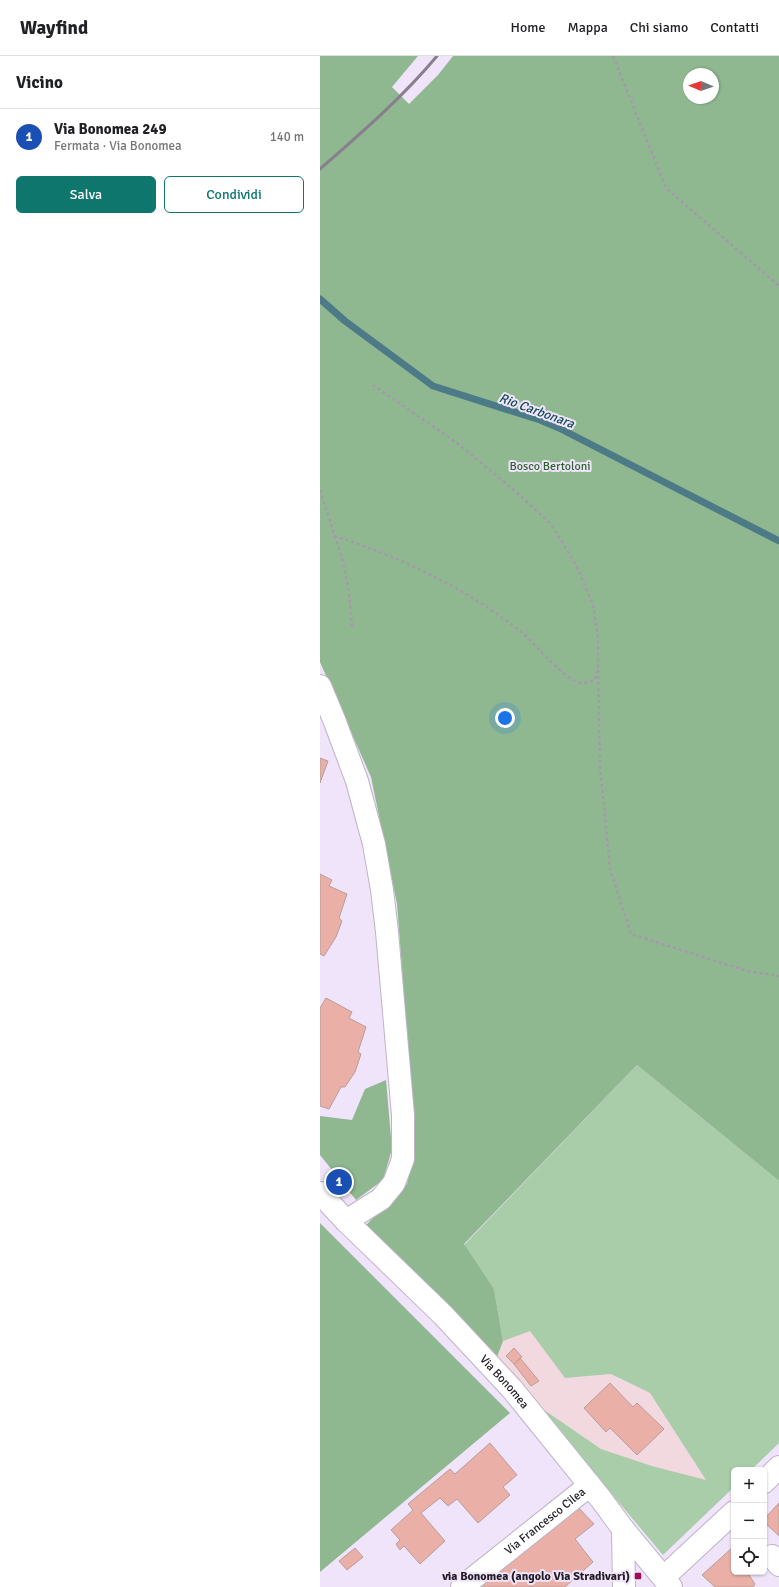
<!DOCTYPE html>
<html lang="it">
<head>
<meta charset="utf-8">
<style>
	body { margin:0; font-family:Signika,sans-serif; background:#f2f2f2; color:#202124 }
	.controls { position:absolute; right:12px; bottom:12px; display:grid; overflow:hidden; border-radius:6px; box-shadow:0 1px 3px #0004 }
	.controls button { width:36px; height:36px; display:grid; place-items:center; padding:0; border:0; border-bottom:1px solid #e0e0e0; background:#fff; color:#202124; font:20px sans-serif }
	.compass { position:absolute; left:363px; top:12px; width:36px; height:36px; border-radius:50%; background:#fff; box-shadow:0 1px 3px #0004; rotate:272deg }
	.you { position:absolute; left:185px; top:662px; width:14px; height:14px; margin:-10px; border:3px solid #fff; border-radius:50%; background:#1a73e8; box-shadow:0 0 0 6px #1a73e833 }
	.badge { display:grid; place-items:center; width:26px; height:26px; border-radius:50%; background:#0f766e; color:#fff; font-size:13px; font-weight:700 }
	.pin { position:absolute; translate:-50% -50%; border:2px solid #fff; box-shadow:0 1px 4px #0006 }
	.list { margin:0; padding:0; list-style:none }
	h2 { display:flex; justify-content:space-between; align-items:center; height:52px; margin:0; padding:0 16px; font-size:17px }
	h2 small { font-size:13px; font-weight:400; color:#757577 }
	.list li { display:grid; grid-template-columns:26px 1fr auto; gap:12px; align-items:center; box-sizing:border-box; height:56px; padding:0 16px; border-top:1px solid #e0e0e0 }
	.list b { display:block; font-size:15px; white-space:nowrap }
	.list p { margin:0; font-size:13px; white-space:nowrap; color:#757577 }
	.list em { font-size:13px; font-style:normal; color:#757577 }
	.actions { display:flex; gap:8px; padding:12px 16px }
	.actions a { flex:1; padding:9px 0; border:1px solid #0f766e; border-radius:6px; text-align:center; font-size:14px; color:#0f766e }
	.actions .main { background:#0f766e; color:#fff }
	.icon { flex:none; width:22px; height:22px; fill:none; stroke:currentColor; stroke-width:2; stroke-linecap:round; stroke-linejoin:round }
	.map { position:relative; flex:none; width:459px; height:1531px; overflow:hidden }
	header { display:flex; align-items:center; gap:24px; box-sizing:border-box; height:56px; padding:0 20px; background:#fff; border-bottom:1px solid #e0e0e0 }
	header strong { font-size:19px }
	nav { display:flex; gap:22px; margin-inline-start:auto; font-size:14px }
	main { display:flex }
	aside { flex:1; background:#fff }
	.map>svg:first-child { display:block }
	.industrial { fill:#f2d8df }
	.green { fill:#a9cca9 }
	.forest { fill:#90b890; fill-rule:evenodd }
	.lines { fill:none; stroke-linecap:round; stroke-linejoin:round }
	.stream { stroke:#4d7a87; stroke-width:7 }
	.building { fill:#eaafa6; stroke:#b89e9a }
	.street-casing { stroke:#beb3c7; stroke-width:24 }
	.secondary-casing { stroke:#beb3c7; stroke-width:24 }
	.path { stroke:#a399aa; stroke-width:2.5; stroke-dasharray:3 3; stroke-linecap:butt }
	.street { stroke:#fff; stroke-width:22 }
	.secondary { stroke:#fff; stroke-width:22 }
	.rail { stroke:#877f8e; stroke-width:3 }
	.poi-dot { fill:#a00d53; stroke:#f0e4fa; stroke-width:1.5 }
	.labels { text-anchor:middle; stroke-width:4; stroke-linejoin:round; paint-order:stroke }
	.park-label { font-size:12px; fill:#2c632f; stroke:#f0e4fa }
	.street-label { font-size:12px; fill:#211c24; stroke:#f0e4fa }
	.poi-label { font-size:12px; font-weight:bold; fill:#211c24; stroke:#f0e4fa; text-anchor:end }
	.water-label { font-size:13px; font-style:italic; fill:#114b57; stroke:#f0e4fa }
</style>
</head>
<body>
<header>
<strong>Wayfind</strong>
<nav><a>Home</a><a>Mappa</a><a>Chi siamo</a><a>Contatti</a></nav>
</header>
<main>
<aside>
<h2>Vicino<small></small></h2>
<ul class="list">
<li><span class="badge" style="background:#1a4fb4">1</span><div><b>Via Bonomea 249</b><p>Fermata · Via Bonomea</p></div><em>140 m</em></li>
</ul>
<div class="actions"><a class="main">Salva</a><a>Condividi</a></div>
</aside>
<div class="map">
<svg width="459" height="1531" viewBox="0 0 459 1531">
	<rect width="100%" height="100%" fill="#f0e4fa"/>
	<path class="industrial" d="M 210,1274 L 245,1322 L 291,1318 L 330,1337 L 386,1424 L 332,1410 L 281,1393 L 217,1349 L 177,1301 L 183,1285 Z"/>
	<path class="green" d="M 317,1009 L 459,1125 L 459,1387 L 431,1414 L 414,1414 L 414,1431 L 343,1499 L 217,1349 L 281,1393 L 332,1410 L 386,1424 L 330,1337 L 291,1318 L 245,1322 L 210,1275 L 183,1285 L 174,1233 L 144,1189 Z"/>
	<path class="forest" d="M 0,0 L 98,0 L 72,31 L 89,48 L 118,19 L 133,0 L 459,0 L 459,1125 L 317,1009 L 144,1188 L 174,1233 L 183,1285 L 177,1301 L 46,1169 L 87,1128 L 95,1084 L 77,848 L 51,721 L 0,606 ZM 369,18 L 393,18 L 393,42 L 369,42 Z
		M 66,1024 L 72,1093 L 63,1124 L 36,1144 L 0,1099 L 0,1060 L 32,1064 L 45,1033 Z
		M 0,1167 L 190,1357 L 0,1516 Z"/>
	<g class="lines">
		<path class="stream" d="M 0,243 L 25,265 L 113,330 L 220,364 L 239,372 L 459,485"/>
	</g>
	<path class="building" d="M 0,702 L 8,705 L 0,727 Z
		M 0,818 L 12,824 L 9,830 L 27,838 L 19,862 L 22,865 L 16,881 L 4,900 L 0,898 Z
		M 6,942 L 32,956 L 29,962 L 46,971 L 38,996 L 41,998 L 35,1016 L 25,1031 L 21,1031 L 9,1053 L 0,1050 L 0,952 Z
		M 194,1292 L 202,1301 L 194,1308 L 186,1300 Z
		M 200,1302 L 219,1325 L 211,1330 L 194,1308 Z
		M 290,1327 L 313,1351 L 317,1347 L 344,1373 L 317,1399 L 290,1372 L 286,1376 L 264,1352 Z
		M 170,1387 L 197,1419 L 183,1431 L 190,1439 L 158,1467 L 137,1443 L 128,1450 L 120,1442 L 101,1457 L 125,1485 L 100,1508 L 84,1490 L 80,1494 L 76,1488 L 80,1484 L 71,1474 L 93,1454 L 88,1448 L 130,1413 L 135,1418 Z
		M 459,1447 L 459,1480 L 444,1466 L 444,1463 Z
		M 255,1448 L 274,1468 L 255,1483 L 273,1506 L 245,1531 L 160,1531 Z
		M 413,1491 L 414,1492 L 414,1516 L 427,1516 L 435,1528 L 433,1531 L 395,1531 L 382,1519 Z
		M 35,1492 L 43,1501 L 27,1514 L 19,1505 Z"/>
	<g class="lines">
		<g class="street-casing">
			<g id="street">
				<path d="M 0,630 L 15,666 L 37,725 L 54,788 L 62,834 L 67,876 L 83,1059 L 83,1103 L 74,1127 L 61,1143 L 26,1165"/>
				<path d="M 444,1426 L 459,1411"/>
				<path d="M 303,1473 L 304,1531"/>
				<path d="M 452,1500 L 459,1509"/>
				<path d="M 344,1521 L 414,1456"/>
				<path id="s1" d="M 142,1531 L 270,1429"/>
			</g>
		</g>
		<g class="secondary-casing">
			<g id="secondary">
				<path id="s2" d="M 0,1137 L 26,1165 L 123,1259 L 192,1333 L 281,1443 L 303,1473 L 351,1531"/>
			</g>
		</g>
		<path class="path" d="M 293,0 L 346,132 L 459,230
			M 0,434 L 22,502 L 29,536 L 32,573
			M 14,480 C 81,501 145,532 200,575 C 215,586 245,626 262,627 C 266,627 270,625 274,625 L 278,613 L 278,582 L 273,548 L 256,509 L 231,468 L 195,435 L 137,387 L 53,329
			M 278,614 L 280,709 L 290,813 L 311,878 L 427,915 L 459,920"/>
		<use href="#street" class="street"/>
		<use href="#secondary" class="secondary"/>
		<path class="rail" d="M 0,113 C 41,77 82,42 117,0"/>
	</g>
	<rect class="poi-dot" x="314" y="1516" width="8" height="8" rx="2"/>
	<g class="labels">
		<g class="park-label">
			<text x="230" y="414">Bosco Bertoloni</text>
		</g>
		<g class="street-label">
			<text dy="4" stroke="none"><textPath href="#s2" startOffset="264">Via Bonomea</textPath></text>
			<text dy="4" stroke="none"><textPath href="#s1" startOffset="106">Via Francesco Cilea</textPath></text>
		</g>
		<g class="poi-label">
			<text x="310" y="1524">via Bonomea (angolo Via Stradivari)</text>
		</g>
		<g class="water-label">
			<text transform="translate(217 354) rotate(20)" y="5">Rio Carbonara</text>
		</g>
	</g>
</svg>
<div class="controls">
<button>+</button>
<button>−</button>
<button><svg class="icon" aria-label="locate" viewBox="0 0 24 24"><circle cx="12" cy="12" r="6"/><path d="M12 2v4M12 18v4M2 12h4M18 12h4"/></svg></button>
</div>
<svg class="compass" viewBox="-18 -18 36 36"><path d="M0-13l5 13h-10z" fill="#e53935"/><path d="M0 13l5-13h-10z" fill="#757577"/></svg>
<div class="you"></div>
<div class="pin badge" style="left:19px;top:1126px;background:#1a4fb4">1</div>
</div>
</main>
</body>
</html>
